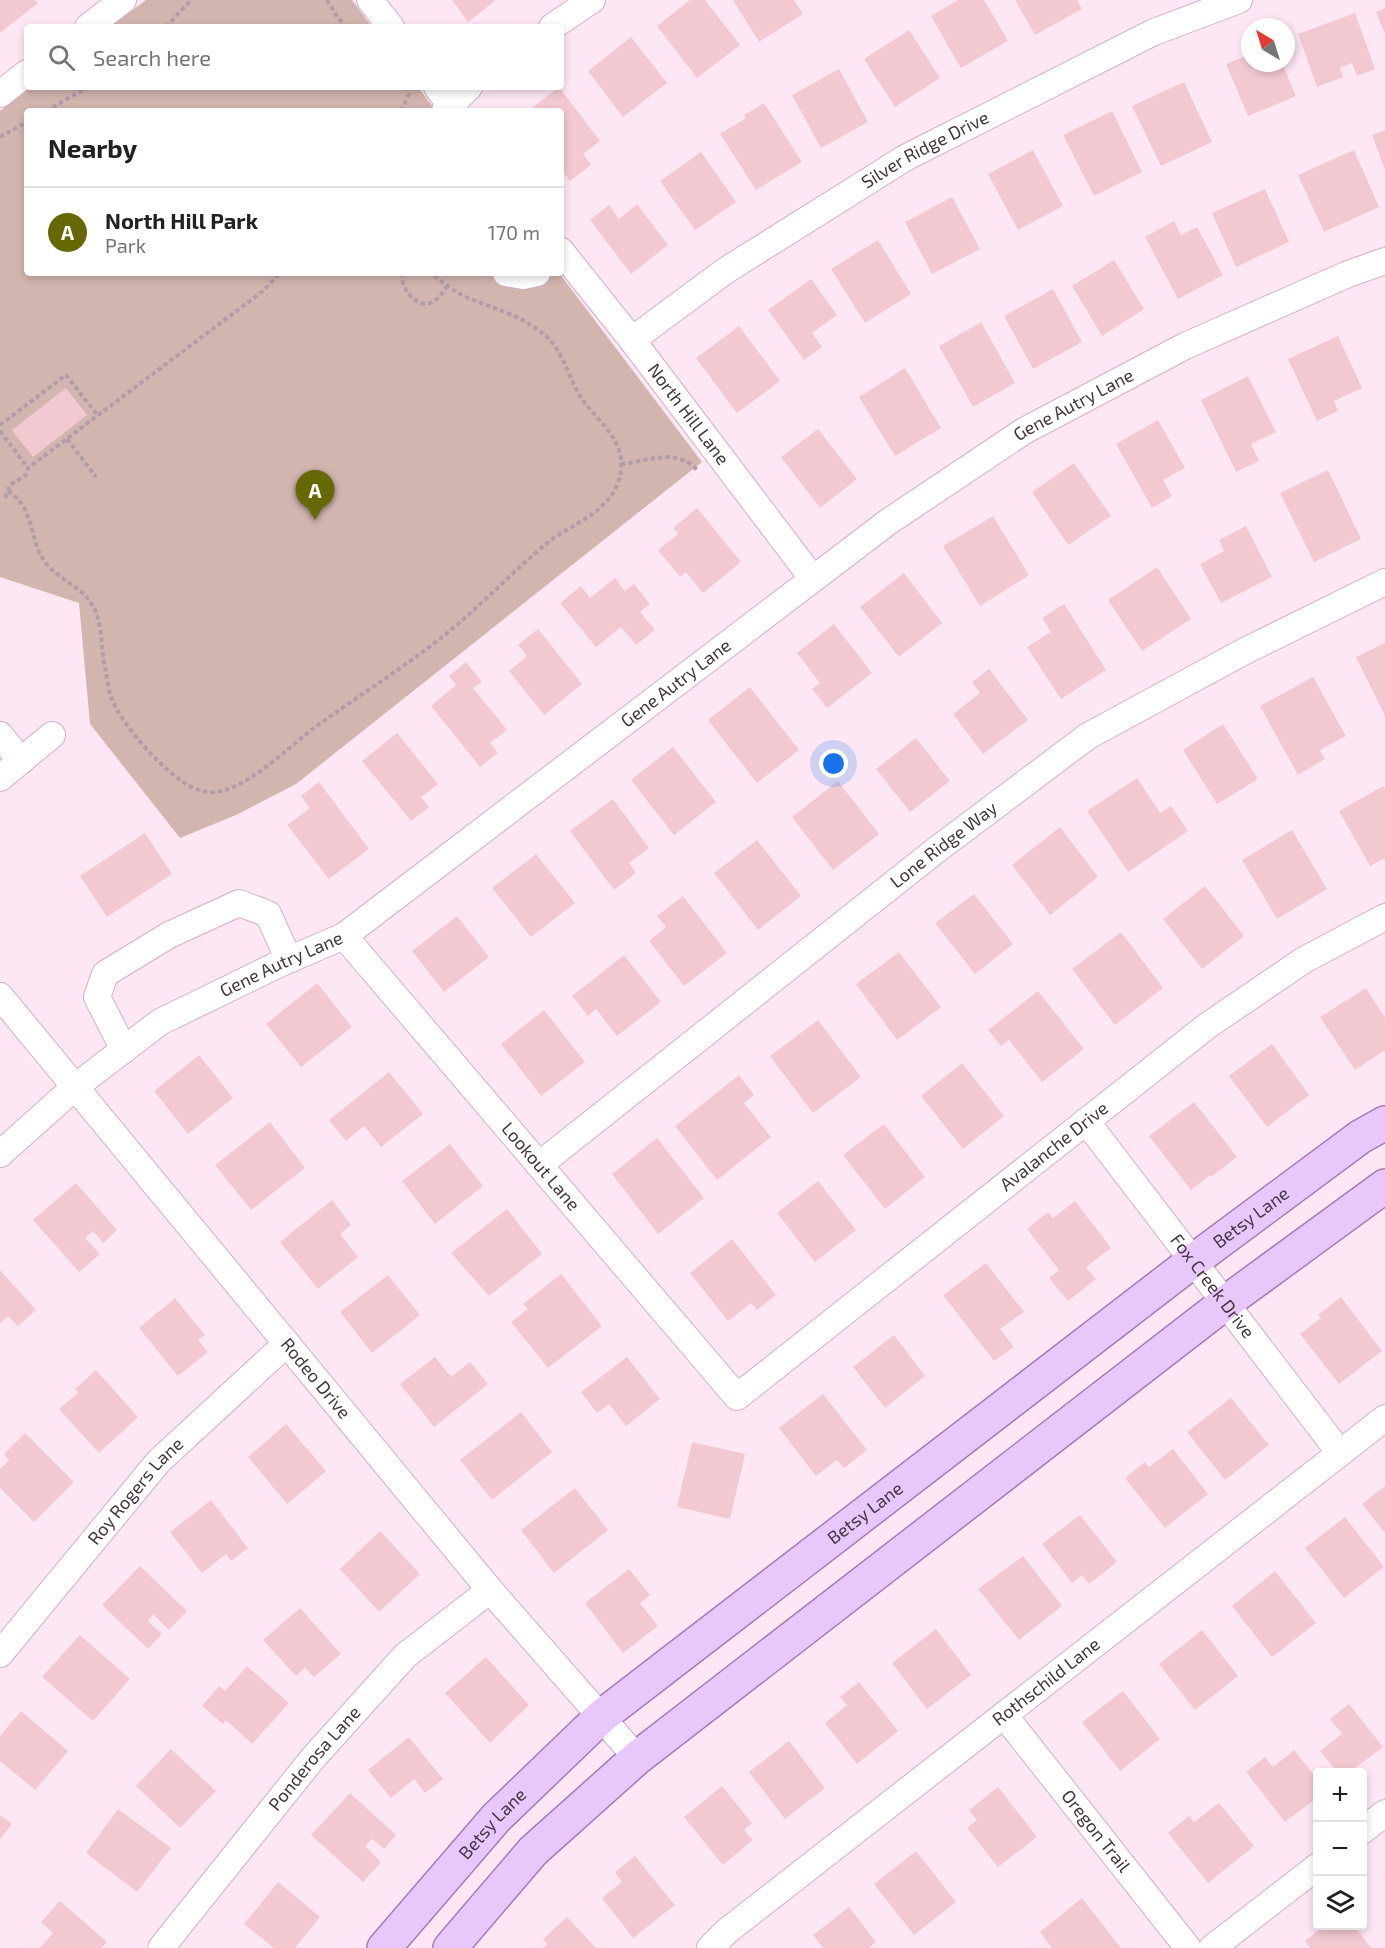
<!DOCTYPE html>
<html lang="en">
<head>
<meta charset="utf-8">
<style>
	body { margin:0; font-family:"Exo 2",sans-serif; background:#f2f2f2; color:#202124 }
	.controls { position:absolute; right:18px; bottom:18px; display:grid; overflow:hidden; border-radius:6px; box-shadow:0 3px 9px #0003 }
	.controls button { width:54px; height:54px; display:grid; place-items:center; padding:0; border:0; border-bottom:2px solid #e0e0e0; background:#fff; color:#202124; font:30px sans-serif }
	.compass { position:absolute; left:1241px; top:18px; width:54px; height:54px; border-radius:50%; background:#fff; box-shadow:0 3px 9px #0003; rotate:322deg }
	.you { position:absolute; left:834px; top:764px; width:21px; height:21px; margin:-15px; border:4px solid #fff; border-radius:50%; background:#1a73e8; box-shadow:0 0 0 9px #1a73e833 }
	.badge { display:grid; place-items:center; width:39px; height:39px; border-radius:50%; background:#666805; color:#fff; font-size:20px; font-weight:700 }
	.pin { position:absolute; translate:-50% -50px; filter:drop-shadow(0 2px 3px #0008) }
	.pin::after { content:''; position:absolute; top:32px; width:21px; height:18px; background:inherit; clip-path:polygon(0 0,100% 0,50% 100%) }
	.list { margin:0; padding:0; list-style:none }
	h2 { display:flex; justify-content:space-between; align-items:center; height:78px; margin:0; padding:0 24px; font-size:26px }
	h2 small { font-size:20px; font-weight:400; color:#757577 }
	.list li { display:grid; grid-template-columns:39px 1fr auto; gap:18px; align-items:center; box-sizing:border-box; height:90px; padding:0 24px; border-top:2px solid #e0e0e0 }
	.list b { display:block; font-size:22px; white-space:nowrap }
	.list p { margin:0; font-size:20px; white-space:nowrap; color:#757577 }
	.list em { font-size:20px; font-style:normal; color:#757577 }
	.icon { flex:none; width:33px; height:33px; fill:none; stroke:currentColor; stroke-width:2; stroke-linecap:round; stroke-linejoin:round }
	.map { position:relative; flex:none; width:1385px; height:1948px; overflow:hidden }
	.search { position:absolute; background:#fff; box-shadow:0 3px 9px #0003; left:24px; top:24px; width:540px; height:66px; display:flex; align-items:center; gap:15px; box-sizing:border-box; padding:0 21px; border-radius:6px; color:#757577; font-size:22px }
	.panel { position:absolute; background:#fff; box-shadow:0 3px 9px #0003; left:24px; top:108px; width:540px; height:168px; border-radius:6px }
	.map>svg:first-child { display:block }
	.green { fill:#d3b5af }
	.building { fill:#f3c9d1 }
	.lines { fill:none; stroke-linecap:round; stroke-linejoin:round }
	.minor-casing { stroke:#d2b0c7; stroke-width:28 }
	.major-casing { stroke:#a47cb8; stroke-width:36 }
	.path { stroke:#b09da9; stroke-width:4; stroke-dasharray:4.5 3; stroke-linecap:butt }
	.minor { stroke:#fff; stroke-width:26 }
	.major { stroke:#e8c7fb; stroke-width:33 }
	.labels { text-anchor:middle; stroke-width:4.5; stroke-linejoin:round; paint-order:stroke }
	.street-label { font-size:18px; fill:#443640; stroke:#fcfcfc }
</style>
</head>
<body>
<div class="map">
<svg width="1385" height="1948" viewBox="0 0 1385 1948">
	<rect width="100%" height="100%" fill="#fde7f5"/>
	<path class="green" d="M 146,0 L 352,0 L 372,27 L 110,27 Z
		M 31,87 L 418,87 L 436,111 L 27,111 L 27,273 L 559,273 L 702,462 L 296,784 L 236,815 L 180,838 L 90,724 L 79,603 L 0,577 L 0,111 Z"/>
	<path class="building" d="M 0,0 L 35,0 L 38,3 L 0,33 Z
		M 452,0 L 496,0 L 468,22 Z
		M 690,0 L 705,0 L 740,45 L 697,78 L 657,26 Z
		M 733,0 L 794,0 L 803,14 L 759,42 Z
		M 958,0 L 984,0 L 1008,41 L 961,68 L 931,16 Z
		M 1015,0 L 1077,0 L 1082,9 L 1035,35 Z
		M 1385,8 L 1385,34 L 1376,12 Z
		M 1355,13 L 1375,69 L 1357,76 L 1352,63 L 1340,68 L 1343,77 L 1317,87 L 1298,34 Z
		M 909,30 L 940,78 L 895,107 L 864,59 Z
		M 631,37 L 667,83 L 623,117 L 588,71 Z
		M 1250,54 L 1250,63 L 1282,63 L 1296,96 L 1248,116 L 1226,64 Z
		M 839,69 L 868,122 L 821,148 L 792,95 Z
		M 1184,82 L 1212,142 L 1161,166 L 1132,106 Z
		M 559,87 L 600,141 L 583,154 L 591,165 L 570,181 L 561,169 L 561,111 L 528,111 Z
		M 764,103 L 802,162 L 756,190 L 720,134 L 746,118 L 744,115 Z
		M 1112,111 L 1142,172 L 1094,196 L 1063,135 Z
		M 1385,130 L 1385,170 L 1372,135 Z
		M 1033,150 L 1063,206 L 1018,230 L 988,174 Z
		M 1354,150 L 1379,207 L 1324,232 L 1298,175 Z
		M 701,152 L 736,202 L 695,230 L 660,181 Z
		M 1265,189 L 1289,242 L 1236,267 L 1212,213 Z
		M 952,197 L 980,249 L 932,274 L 905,222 Z
		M 637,204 L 668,245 L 631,274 L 590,220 L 609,205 L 619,219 Z
		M 1174,221 L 1181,235 L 1197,227 L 1223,275 L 1178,299 L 1145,237 Z
		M 878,240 L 911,294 L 865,323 L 831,269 Z
		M 1114,260 L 1144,309 L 1102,336 L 1072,286 Z
		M 811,279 L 837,315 L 812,333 L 822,347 L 804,360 L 768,310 Z
		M 1053,289 L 1082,342 L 1033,369 L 1004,316 Z
		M 981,322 L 1015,383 L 973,407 L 939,346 Z
		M 739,326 L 780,381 L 737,413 L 696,358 Z
		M 1338,336 L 1362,388 L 1334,401 L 1338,411 L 1317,421 L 1288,359 Z
		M 905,368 L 941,428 L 895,456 L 859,397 Z
		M 1248,376 L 1276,432 L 1251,444 L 1259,461 L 1236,472 L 1201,400 Z
		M 66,388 L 87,415 L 33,457 L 12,430 Z
		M 1158,420 L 1185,468 L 1163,480 L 1172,496 L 1152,508 L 1116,444 Z
		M 818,429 L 857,479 L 820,508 L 781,457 Z
		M 1074,463 L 1111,516 L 1068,545 L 1032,492 Z
		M 1328,470 L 1361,539 L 1314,562 L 1280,493 Z
		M 697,508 L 741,562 L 703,593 L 686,572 L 680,577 L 658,550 L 678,534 L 673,528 Z
		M 993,516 L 1029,575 L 980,606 L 943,546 Z
		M 1246,526 L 1272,577 L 1221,603 L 1200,564 L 1224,551 L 1219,540 Z
		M 1157,567 L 1191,619 L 1142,651 L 1108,600 Z
		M 904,573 L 942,623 L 899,657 L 860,607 Z
		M 615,578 L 625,591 L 634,584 L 650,604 L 640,612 L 655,630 L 636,645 L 621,627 L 596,647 L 560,603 L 581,586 L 590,598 Z
		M 1064,604 L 1106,670 L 1061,699 L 1027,647 L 1051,632 L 1042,618 Z
		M 834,624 L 872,673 L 827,708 L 812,689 L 820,683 L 797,653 Z
		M 538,629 L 582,684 L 544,715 L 509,671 L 527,656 L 518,645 Z
		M 1385,643 L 1385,716 L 1356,657 Z
		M 466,662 L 482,682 L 473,688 L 507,730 L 490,743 L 498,753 L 480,767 L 431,706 L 456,685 L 449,676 Z
		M 989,669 L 1028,720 L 983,754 L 953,714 L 980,693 L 972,682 Z
		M 1313,677 L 1346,736 L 1320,750 L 1325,759 L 1298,775 L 1260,706 Z
		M 750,687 L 799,750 L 757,783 L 708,720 Z
		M 1223,724 L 1258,779 L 1217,804 L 1183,750 Z
		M 397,733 L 438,784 L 421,797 L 429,807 L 411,821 L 362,761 Z
		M 916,738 L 950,781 L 910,812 L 876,769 Z
		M 673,747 L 716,802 L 674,835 L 631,780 Z
		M 1137,778 L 1160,813 L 1171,806 L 1188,831 L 1128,872 L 1087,811 Z
		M 838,781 L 879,834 L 833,870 L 792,817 Z
		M 319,782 L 369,849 L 329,879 L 287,825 L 310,808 L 301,796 Z
		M 1383,786 L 1385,789 L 1385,858 L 1370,866 L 1339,811 Z
		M 613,799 L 649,848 L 629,863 L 636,873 L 614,890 L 570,831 Z
		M 1060,827 L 1098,877 L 1050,915 L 1012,865 Z
		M 1292,830 L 1327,889 L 1277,919 L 1242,860 Z
		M 145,833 L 172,874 L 107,917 L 80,876 Z
		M 757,840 L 801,896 L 758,930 L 714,873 Z
		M 536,854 L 575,903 L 531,937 L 492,888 Z
		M 1205,886 L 1244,936 L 1202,969 L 1163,919 Z
		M 974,894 L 1013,944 L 975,974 L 935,923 Z
		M 683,896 L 727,953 L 684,986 L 649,941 L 666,927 L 657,916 Z
		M 457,916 L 489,957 L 444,992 L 412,951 Z
		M 1121,932 L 1163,988 L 1115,1025 L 1072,969 Z
		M 899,952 L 941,1007 L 897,1040 L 856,984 Z
		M 624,955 L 661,1002 L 617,1036 L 596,1009 L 588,1016 L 572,996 Z
		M 317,983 L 352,1027 L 301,1067 L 266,1024 Z
		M 1366,988 L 1385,1018 L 1385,1050 L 1355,1070 L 1320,1017 Z
		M 1038,991 L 1084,1049 L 1042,1082 L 1009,1040 L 1001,1046 L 988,1030 Z
		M 544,1010 L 585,1062 L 541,1096 L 501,1044 Z
		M 818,1020 L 861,1077 L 813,1113 L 770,1056 Z
		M 1272,1044 L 1309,1095 L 1267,1127 L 1229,1076 Z
		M 199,1055 L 233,1098 L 188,1134 L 154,1091 Z
		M 962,1063 L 1004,1116 L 963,1149 L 921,1096 Z
		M 389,1072 L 423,1114 L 381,1147 L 364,1126 L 346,1141 L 329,1120 Z
		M 739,1075 L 754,1095 L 744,1103 L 771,1137 L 717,1180 L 675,1126 Z
		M 1194,1102 L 1237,1157 L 1211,1177 L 1210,1175 L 1191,1190 L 1149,1136 Z
		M 270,1122 L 305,1168 L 251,1210 L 215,1165 Z
		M 884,1124 L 925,1177 L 885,1209 L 843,1155 Z
		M 657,1138 L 704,1198 L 658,1234 L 612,1174 Z
		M 450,1144 L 483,1186 L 435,1224 L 402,1181 Z
		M 818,1181 L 856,1230 L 815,1262 L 777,1213 Z
		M 76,1183 L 117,1230 L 103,1243 L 93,1231 L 85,1238 L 100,1254 L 79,1272 L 33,1220 Z
		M 332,1200 L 351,1225 L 340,1234 L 358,1257 L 318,1289 L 280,1242 Z
		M 1075,1201 L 1111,1248 L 1086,1267 L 1096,1279 L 1068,1301 L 1049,1278 L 1059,1270 L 1027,1229 L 1048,1212 L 1053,1218 Z
		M 507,1209 L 542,1254 L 489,1296 L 451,1253 Z
		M 732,1239 L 776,1295 L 757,1310 L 751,1303 L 728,1321 L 690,1273 Z
		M 986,1263 L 1024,1312 L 1000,1329 L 1014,1347 L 994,1361 L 943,1295 Z
		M 0,1270 L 36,1310 L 18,1326 L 8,1316 L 0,1323 Z
		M 561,1274 L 602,1326 L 548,1368 L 511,1322 L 528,1309 L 523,1304 Z
		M 388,1275 L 420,1315 L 372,1353 L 340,1312 Z
		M 1341,1297 L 1382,1351 L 1339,1384 L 1300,1334 L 1321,1318 L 1318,1315 Z
		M 175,1298 L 205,1335 L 198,1340 L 208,1352 L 178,1376 L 139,1328 Z
		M 894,1335 L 925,1376 L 885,1408 L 853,1367 Z
		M 435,1357 L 451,1377 L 470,1362 L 488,1384 L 434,1427 L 400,1384 Z
		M 627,1357 L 660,1399 L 626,1426 L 609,1404 L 597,1413 L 581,1392 Z
		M 96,1370 L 138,1417 L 99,1453 L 59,1409 L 78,1393 L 75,1389 Z
		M 823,1394 L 867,1450 L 844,1468 L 837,1460 L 816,1476 L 779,1428 Z
		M 1231,1398 L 1269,1445 L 1225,1480 L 1187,1432 Z
		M 521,1412 L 552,1452 L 492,1500 L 460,1460 Z
		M 286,1424 L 326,1471 L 287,1504 L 248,1457 Z
		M 25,1433 L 74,1482 L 34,1522 L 0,1488 L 0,1469 L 9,1460 L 4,1454 Z
		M 692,1442 L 745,1454 L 730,1519 L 677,1507 Z
		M 1173,1449 L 1208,1494 L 1165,1528 L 1125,1478 L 1145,1462 L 1149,1467 Z
		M 1385,1486 L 1385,1533 L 1362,1504 Z
		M 575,1488 L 608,1530 L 554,1573 L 521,1530 Z
		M 211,1500 L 248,1548 L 231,1561 L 226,1554 L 202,1573 L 170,1532 Z
		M 1080,1515 L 1117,1562 L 1089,1584 L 1082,1575 L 1072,1583 L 1042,1544 Z
		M 1345,1517 L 1384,1567 L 1344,1598 L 1305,1548 Z
		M 380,1531 L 420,1574 L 379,1612 L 340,1569 Z
		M 1023,1556 L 1062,1606 L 1019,1640 L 978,1589 Z
		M 140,1566 L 187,1611 L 169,1630 L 153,1614 L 148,1621 L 162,1634 L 148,1649 L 102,1605 Z
		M 629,1569 L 650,1595 L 640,1603 L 658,1626 L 623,1653 L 585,1603 Z
		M 1275,1571 L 1316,1623 L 1272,1657 L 1232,1606 Z
		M 300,1608 L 341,1654 L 314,1677 L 305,1668 L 296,1676 L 263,1640 Z
		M 936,1629 L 971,1675 L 927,1709 L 892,1663 Z
		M 1202,1630 L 1238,1676 L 1195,1710 L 1159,1664 Z
		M 80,1635 L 130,1679 L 93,1721 L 42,1677 Z
		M 486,1657 L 529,1705 L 490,1743 L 445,1693 Z
		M 247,1666 L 289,1703 L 252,1744 L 226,1720 L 223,1724 L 202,1706 L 219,1686 L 225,1691 Z
		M 859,1682 L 898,1731 L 857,1764 L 825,1723 L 847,1705 L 840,1697 Z
		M 1123,1691 L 1160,1739 L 1120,1771 L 1082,1722 Z
		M 1349,1704 L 1383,1747 L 1350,1772 L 1337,1772 L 1320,1751 L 1342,1734 L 1330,1719 Z
		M 21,1711 L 68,1751 L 35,1790 L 0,1761 L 0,1736 Z
		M 409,1737 L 443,1779 L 425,1793 L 414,1779 L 391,1798 L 368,1770 Z
		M 789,1741 L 825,1788 L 785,1819 L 749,1772 Z
		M 171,1749 L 216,1791 L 180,1828 L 136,1786 Z
		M 1294,1750 L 1318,1780 L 1318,1797 L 1285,1822 L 1246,1772 L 1265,1757 L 1273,1767 Z
		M 722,1786 L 752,1823 L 744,1830 L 753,1840 L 723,1865 L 684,1817 Z
		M 998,1787 L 1037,1837 L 998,1867 L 967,1828 L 977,1820 L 969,1810 Z
		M 350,1793 L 396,1835 L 384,1849 L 372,1839 L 365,1846 L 381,1862 L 363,1882 L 311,1835 Z
		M 1219,1803 L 1254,1846 L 1208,1883 L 1168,1833 L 1189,1816 L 1194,1822 Z
		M 118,1809 L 171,1848 L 137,1892 L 86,1853 Z
		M 0,1815 L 12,1824 L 0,1839 Z
		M 916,1851 L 956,1902 L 914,1935 L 874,1884 Z
		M 635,1856 L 675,1905 L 633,1938 L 602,1898 L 622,1882 L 615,1872 Z
		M 278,1882 L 320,1917 L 295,1948 L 274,1948 L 244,1924 Z
		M 1082,1898 L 1121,1948 L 1052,1948 L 1040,1932 Z
		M 60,1901 L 107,1942 L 101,1948 L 40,1948 L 53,1933 L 41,1922 Z
		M 849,1907 L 876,1942 L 869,1948 L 823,1948 L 813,1935 Z
		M 567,1917 L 596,1948 L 543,1948 L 548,1944 L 543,1939 Z
		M 1324,1926 L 1354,1926 L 1371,1948 L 1310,1948 L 1305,1941 Z"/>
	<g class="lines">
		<g class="minor-casing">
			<g id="minor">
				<path d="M 370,0 L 391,27"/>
				<path d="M 88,27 L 123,0"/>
				<path d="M 552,27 L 592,0"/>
				<path d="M 437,87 L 455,111"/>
				<path d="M 0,94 L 27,73"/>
				<path d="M 445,111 L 469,87"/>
				<path id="s1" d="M 561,251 L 632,340 L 813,579"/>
				<path d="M 506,273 L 523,276 L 537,273"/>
				<path id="s2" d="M 632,340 L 725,271 L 905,158 L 1154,32 L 1239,0"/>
				<path d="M 0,735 L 21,761"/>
				<path d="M 0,778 L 52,735"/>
				<path id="s3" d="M 344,936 L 737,1397 L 1207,1026 L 1304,960 L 1385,917"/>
				<path id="s4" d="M 0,996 L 490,1590 L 637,1758"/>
				<path d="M 124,1050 L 97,997 L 105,974 L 169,935 L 239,903 L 268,914 L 289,960"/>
				<path id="s5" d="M 1086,1121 L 1340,1453"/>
				<path id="s6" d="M 0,1154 L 75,1087 L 160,1022 L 279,964 L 344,936 L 888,522 L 1024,431 L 1185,346 L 1348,274 L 1385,261"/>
				<path id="s7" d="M 539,1165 L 935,851 L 1088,736 L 1245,651 L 1385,582"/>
				<path id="s8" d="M 0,1654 L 158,1462 L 287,1343"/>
				<path id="s9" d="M 1004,1715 L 1188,1948"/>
				<path d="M 1362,1831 L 1385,1813"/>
				<path id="s10" d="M 161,1948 L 313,1758 L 405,1656 L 490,1590"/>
				<path id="s11" d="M 710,1948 L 727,1931 L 1385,1418"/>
				<path d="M 1212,1948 L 1318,1866"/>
			</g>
		</g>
		<g class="major-casing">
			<g id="major">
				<path id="s12" d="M 384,1948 L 496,1818 L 602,1716 L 1193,1261 L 1360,1137 L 1385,1123"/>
				<path d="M 450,1948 L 533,1851 L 637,1758 L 1225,1303 L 1385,1186"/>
			</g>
		</g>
		<path class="path" d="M 327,0 L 338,18 L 347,27
			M 166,27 L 191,0
			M 46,111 L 88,87
			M 401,111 L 409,94 L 406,87
			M 0,137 L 27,122
			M 403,273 C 399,288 417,310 433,302 C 439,298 443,292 447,286
			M 0,425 L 66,375 L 98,416
			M 0,431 L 28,468
			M 67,439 L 96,477
			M 621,464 C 648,461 677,447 698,471
			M 8,491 C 32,506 29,530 40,554 C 52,578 77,582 91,603 C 104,623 100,646 105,668 C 107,677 108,688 111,697 C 121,725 169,779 196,789 C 205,793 216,793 225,790 C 255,781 289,747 314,728 C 356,697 401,670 442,637 C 479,608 510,574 546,544 C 564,529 589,520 605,503 C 616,492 623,475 621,459 C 618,436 599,421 586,404 C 569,384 566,354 546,336 C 522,315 494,309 466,297 C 453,291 442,282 431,273
			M 5,498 L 10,485 L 26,475 L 28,468 L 263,291 L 280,273"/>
		<use href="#minor" class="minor"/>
		<use href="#major" class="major"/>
	</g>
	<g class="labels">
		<g class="street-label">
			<text dy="6" stroke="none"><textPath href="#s2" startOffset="350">Silver Ridge Drive</textPath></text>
			<text dy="6" stroke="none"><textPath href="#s6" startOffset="1314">Gene Autry Lane</textPath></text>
			<text dy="6" stroke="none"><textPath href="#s1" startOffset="207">North Hill Lane</textPath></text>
			<text dy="6" stroke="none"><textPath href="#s6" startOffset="828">Gene Autry Lane</textPath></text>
			<text dy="6" stroke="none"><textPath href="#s7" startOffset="516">Lone Ridge Way</textPath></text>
			<text dy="6" stroke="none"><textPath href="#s6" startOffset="342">Gene Autry Lane</textPath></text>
			<text dy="6" stroke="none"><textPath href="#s3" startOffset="1010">Avalanche Drive</textPath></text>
			<text dy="6" stroke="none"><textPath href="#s3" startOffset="303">Lookout Lane</textPath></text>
			<text dy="6" stroke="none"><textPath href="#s12" startOffset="1137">Betsy Lane</textPath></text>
			<text dy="6" stroke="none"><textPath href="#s5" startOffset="208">Fox Creek Drive</textPath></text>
			<text dy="6" stroke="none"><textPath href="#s4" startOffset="496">Rodeo Drive</textPath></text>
			<text dy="6" stroke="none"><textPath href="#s8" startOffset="212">Roy Rogers Lane</textPath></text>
			<text dy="6" stroke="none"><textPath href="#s12" startOffset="651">Betsy Lane</textPath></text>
			<text dy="6" stroke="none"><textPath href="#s11" startOffset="429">Rothschild Lane</textPath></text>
			<text dy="6" stroke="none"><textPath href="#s10" startOffset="244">Ponderosa Lane</textPath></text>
			<text dy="6" stroke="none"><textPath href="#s12" startOffset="165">Betsy Lane</textPath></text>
			<text dy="6" stroke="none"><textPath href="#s9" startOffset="148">Oregon Trail</textPath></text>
		</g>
	</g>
</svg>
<div class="controls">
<button>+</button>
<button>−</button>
<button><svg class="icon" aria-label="layers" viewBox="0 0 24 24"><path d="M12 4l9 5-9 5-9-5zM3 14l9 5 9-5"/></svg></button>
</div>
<svg class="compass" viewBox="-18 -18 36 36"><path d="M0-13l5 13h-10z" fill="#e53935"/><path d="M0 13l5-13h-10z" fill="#757577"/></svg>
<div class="you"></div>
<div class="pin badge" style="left:315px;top:520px">A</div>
<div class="search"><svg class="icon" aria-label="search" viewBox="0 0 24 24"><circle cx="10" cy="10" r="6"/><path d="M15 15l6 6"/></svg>Search here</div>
<section class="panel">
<h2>Nearby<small></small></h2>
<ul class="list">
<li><span class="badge">A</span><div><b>North Hill Park</b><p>Park</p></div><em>170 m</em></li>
</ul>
</section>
</div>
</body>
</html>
